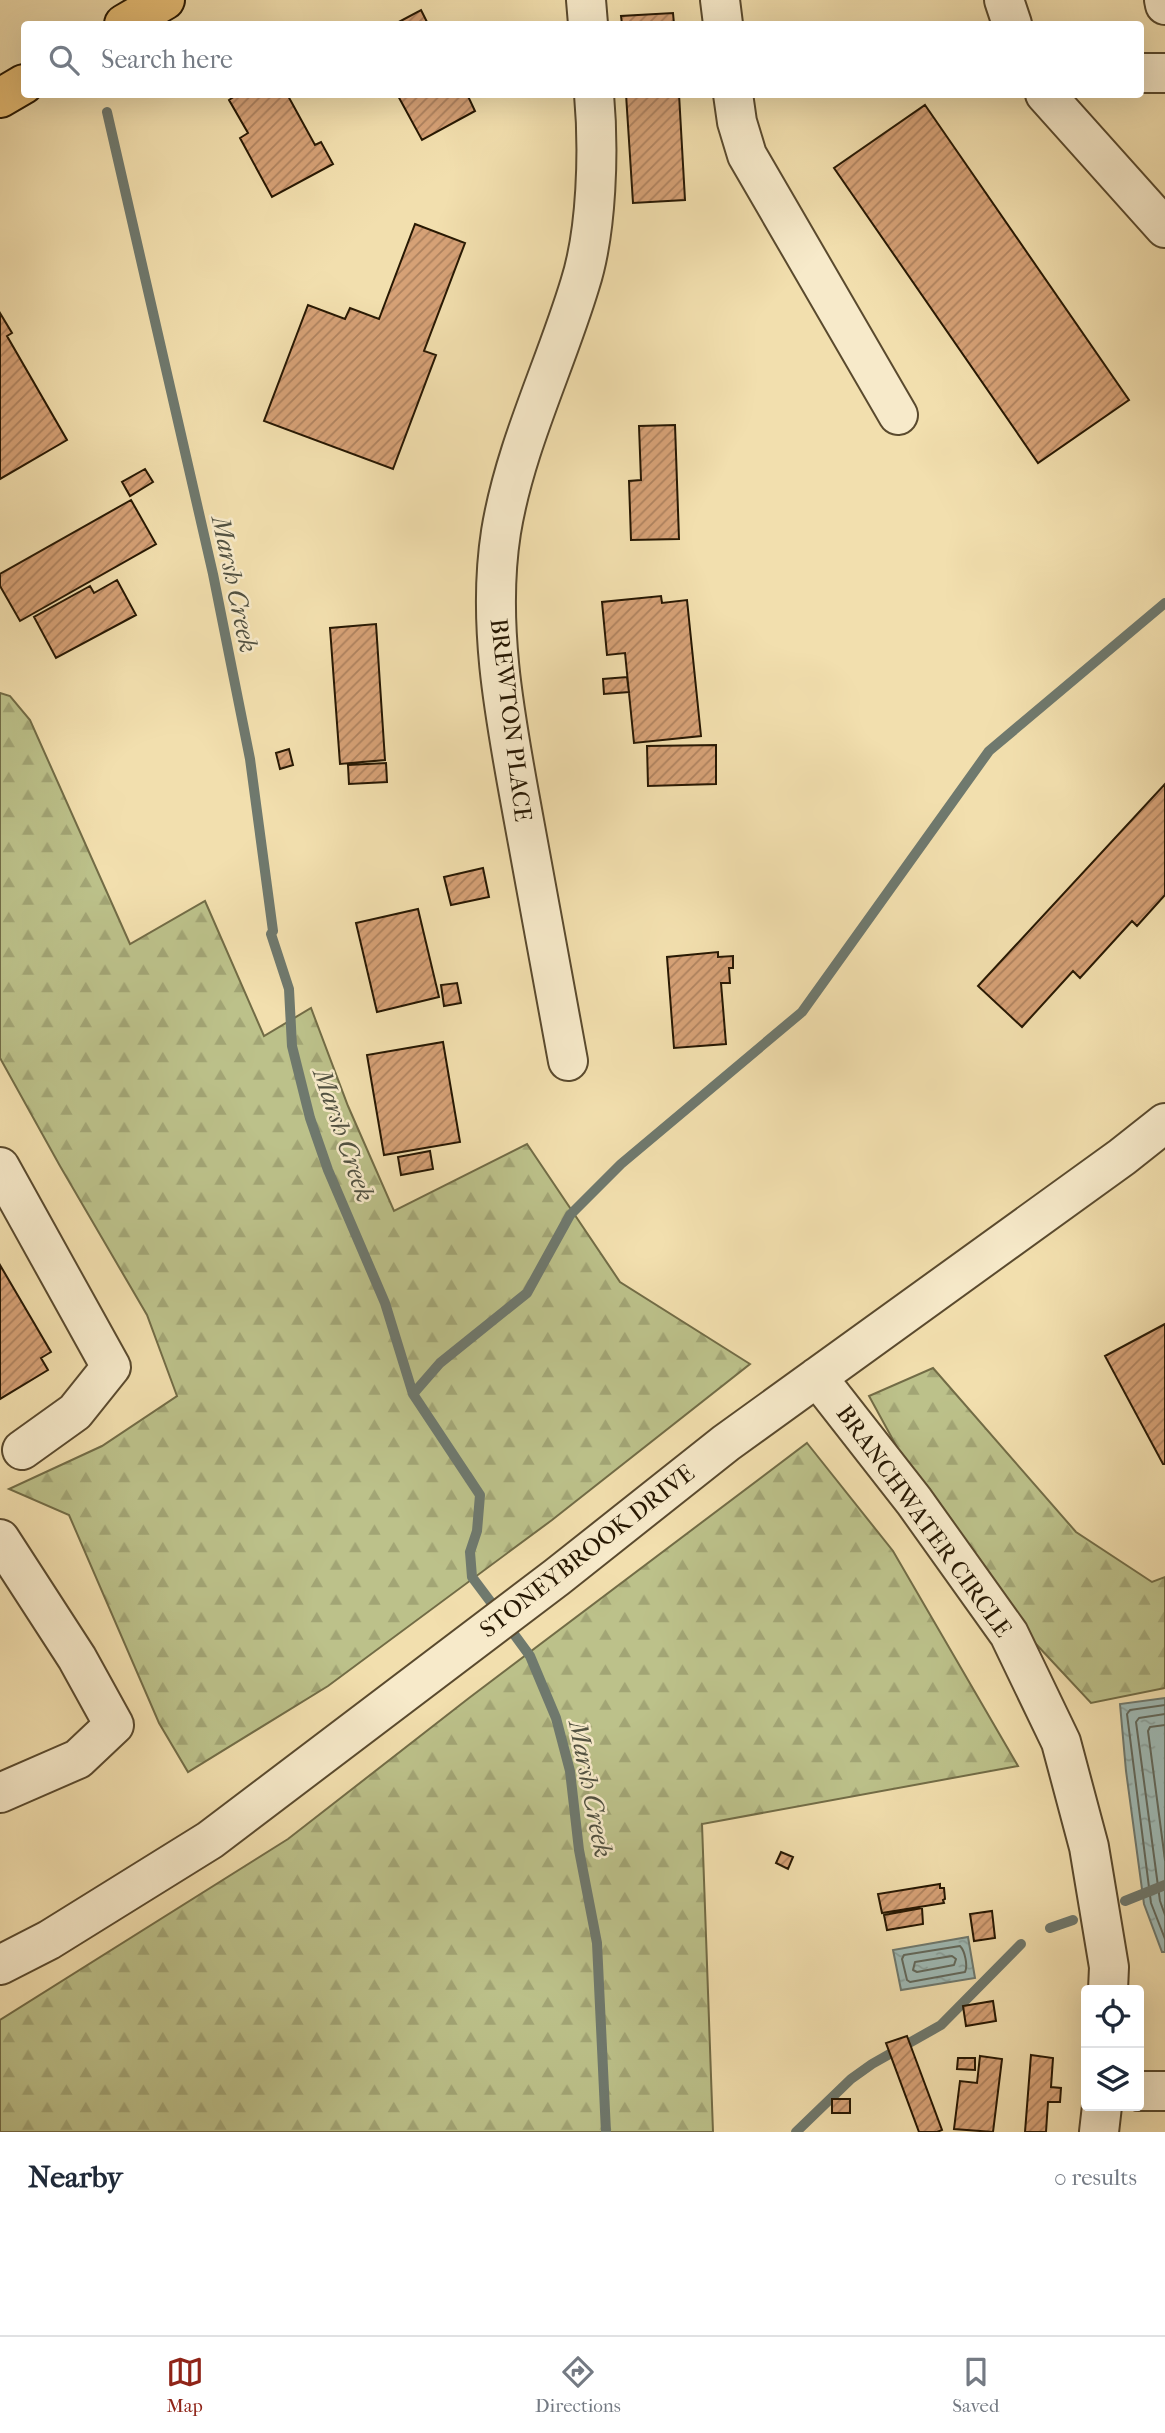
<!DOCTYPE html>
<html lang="en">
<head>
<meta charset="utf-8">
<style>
	body { margin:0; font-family:"IM FELL French Canon",serif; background:#f2f2f3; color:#1f2937 }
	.controls { position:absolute; right:21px; bottom:21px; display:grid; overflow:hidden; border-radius:7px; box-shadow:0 7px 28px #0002 }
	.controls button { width:63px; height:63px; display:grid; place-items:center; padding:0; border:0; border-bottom:2px solid #e0e1e3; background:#fff; color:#1f2937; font:35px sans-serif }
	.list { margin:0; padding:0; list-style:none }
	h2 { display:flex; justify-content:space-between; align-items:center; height:91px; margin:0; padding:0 28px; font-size:30px }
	h2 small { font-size:23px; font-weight:400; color:#747a83 }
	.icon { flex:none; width:38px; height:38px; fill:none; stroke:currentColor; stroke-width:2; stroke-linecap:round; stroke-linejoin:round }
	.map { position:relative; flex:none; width:1165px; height:2132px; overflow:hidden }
	.search { position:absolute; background:#fff; box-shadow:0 7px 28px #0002; left:21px; right:21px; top:21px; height:77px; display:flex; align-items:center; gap:18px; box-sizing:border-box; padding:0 24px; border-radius:7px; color:#747a83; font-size:26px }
	.sheet { height:203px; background:#fff }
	nav { display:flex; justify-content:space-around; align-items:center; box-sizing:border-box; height:98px; border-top:2px solid #e0e1e3; background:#fff; font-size:19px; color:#747a83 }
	nav a { display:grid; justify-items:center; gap:4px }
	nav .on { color:#8f2418 }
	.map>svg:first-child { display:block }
	.forest { fill:url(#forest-firs); stroke:#726c46; stroke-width:2 }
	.water { fill:url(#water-ripples); stroke:#6f796e; stroke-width:2 }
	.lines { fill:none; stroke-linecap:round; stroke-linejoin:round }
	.shore { stroke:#63695c; stroke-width:2 }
	.stream { stroke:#6f796e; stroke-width:10 }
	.building { fill:url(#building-hatch); stroke:#271803; stroke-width:2 }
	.minor-casing { stroke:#5a4a2e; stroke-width:42 }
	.highway-casing { stroke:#271803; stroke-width:42 }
	.minor { stroke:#f7eaca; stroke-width:38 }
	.highway { stroke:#e9c077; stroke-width:38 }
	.labels { text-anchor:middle; stroke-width:5; stroke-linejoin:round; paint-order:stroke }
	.street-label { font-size:24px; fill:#271803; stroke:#f7eaca }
	.water-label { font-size:26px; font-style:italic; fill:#515141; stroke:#f7eaca }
</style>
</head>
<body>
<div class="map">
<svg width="1165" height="2132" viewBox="0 0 1165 2132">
	<defs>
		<pattern id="forest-firs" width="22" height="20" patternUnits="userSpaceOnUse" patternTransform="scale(1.75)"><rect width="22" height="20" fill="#bcc18a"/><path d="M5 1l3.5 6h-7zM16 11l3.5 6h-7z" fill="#a2a575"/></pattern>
		<pattern id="water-ripples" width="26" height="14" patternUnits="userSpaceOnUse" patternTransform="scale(1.75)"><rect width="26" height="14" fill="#9fbab5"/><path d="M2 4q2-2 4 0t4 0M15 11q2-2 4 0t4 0" fill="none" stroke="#899f9a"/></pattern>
		<pattern id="building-hatch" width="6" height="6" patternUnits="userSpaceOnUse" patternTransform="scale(1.75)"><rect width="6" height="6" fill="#d6a176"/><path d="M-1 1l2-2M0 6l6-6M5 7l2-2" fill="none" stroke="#ae825f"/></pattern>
	</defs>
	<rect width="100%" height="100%" fill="#f2dfae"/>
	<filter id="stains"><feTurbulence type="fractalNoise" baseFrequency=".00286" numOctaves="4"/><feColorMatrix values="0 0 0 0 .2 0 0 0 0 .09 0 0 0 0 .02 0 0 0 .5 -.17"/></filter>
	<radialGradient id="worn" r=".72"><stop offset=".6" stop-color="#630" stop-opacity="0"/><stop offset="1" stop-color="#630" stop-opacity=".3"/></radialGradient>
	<path class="forest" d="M 0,693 L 10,696 L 30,720 L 130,944 L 205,901 L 264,1036 L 311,1008 L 348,1106 L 394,1211 L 527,1144 L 620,1282 L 750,1364 L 552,1520 L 328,1686 L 188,1772 L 159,1723 L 69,1515 L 9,1489 L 102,1446 L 177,1396 L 147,1315 L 60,1166 L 0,1058 Z
		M 933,1368 L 1076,1532 L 1152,1582 L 1165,1577 L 1165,1688 L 1091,1703 L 1036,1644 L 898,1449 L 869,1396 Z
		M 807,1443 L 893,1551 L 1018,1766 L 702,1824 L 713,2132 L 0,2132 L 0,2020 L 288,1839 L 469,1698 Z"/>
	<path class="water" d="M 1165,1698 L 1165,1952 L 1162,1952 L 1144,1904 L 1126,1771 L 1120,1704 Z
		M 968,1937 L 975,1978 L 901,1990 L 893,1950 Z"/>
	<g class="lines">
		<path class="shore" d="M 1165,1705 L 1130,1710 L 1127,1714 L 1151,1903 L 1165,1939
			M 1165,1714 L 1139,1718 L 1136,1722 L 1160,1901 L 1165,1915
			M 1165,1725 L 1150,1727 L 1148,1731 L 1165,1860
			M 960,1946 C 965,1951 968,1966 965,1972 L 910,1982 L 907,1980 L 902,1959 L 904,1955 Z
			M 952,1956 L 956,1959 L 954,1965 L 917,1972 L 913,1970 L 915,1962 Z"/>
		<path class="stream" d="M 107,112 L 213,574 L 250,759 L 273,931 L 271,934 L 289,989 L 292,1046 L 310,1118 L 328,1170 L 385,1303 L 413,1394 L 480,1495 L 477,1531 L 470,1552 L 472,1577 L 499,1613
			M 413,1394 L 440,1363 L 527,1293 L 570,1215 L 621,1164 L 802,1012 L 989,751 L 1165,603
			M 508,1626 L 530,1656 L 556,1718 L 570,1771 L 579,1850 L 597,1943 L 606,2132
			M 1125,1901 L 1165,1885
			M 1050,1928 L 1073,1920
			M 796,2132 L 851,2079 L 872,2064 L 941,2025 L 1021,1944"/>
	</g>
	<path class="building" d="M 421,10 L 428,24 L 395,24 Z
		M 673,13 L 674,24 L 622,24 L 621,16 Z
		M 238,94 L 287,94 L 315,145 L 321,142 L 333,164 L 272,197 L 240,138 L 248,133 L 229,100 Z
		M 397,94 L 467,94 L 475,111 L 422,140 Z
		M 626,94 L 679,94 L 685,200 L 633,203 Z
		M 925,105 L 1129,400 L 1038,463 L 834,168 Z
		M 415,224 L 465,243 L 424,351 L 436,355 L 393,469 L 264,421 L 308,305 L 345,319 L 350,308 L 379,319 Z
		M 0,313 L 12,333 L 7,336 L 67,440 L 0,479 Z
		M 675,425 L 679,539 L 631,540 L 629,481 L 641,480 L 639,426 Z
		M 145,469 L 153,482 L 130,496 L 122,482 Z
		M 131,500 L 156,544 L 20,621 L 0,586 L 0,574 Z
		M 117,580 L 136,615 L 56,658 L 34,617 L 90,586 L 94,593 Z
		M 661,596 L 662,603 L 687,600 L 701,736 L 634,743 L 625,653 L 607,655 L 602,602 Z
		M 376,624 L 385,760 L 340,764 L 330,628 Z
		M 627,677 L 629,692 L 604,694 L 603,679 Z
		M 716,745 L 716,784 L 648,786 L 647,746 Z
		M 289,749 L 293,765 L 280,769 L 276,753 Z
		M 386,763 L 387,782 L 349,784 L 348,765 Z
		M 1165,784 L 1165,895 L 1137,926 L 1132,921 L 1080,978 L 1073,971 L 1022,1027 L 978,986 Z
		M 483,868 L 489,897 L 451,905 L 444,877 Z
		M 418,909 L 439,997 L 377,1012 L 356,923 Z
		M 718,952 L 718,957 L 733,956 L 733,968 L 729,968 L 730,983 L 721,983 L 726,1044 L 674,1048 L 667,957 Z
		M 457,983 L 461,1003 L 444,1006 L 441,985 Z
		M 443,1042 L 460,1142 L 384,1155 L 367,1055 Z
		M 430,1151 L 433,1169 L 401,1175 L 398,1157 Z
		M 0,1265 L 51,1352 L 41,1358 L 48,1370 L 0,1399 Z
		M 1165,1324 L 1165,1464 L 1163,1464 L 1105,1356 Z
		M 781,1852 L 793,1857 L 788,1869 L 776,1863 Z
		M 940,1884 L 940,1888 L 944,1888 L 945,1899 L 943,1900 L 944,1903 L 882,1913 L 878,1894 Z
		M 922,1908 L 923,1924 L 887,1930 L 884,1915 Z
		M 992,1911 L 995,1938 L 974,1941 L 970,1914 Z
		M 993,2001 L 996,2021 L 966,2026 L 963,2006 Z
		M 907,2036 L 942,2130 L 937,2132 L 919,2132 L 886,2043 Z
		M 1031,2055 L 1053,2058 L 1051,2087 L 1061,2088 L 1060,2102 L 1048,2102 L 1046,2132 L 1025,2132 Z
		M 980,2056 L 1002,2059 L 993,2132 L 954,2129 L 960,2081 L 977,2083 Z
		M 958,2058 L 975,2058 L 975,2070 L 957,2069 Z
		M 832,2099 L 850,2099 L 850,2113 L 832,2113 Z"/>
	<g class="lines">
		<g class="minor-casing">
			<path id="minor" d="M 586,0 L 588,24
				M 720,0 L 723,24
				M 1004,0 L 1012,24
				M 1164,0 L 1165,5
				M 1140,73 L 1165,73
				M 733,94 L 737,122 L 747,155 L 898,415
				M 1045,94 L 1165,228
				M 568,1061 C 553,981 539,901 524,821 C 507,727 486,628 501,532 C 515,446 555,367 580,284 C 597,231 599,150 594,94
				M 0,1167 L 111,1367 L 75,1412 L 22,1450
				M 817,1377 L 914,1501 L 1009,1634 L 1061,1742 L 1089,1847 L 1109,1967 L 1108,1990
				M 0,1539 L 77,1658 L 114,1725 L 78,1759 L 0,1793
				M 0,1965 L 49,1940 L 210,1840 L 557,1577 L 726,1443 L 1122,1157 L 1165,1123
				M 1139,2091 L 1165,2091
				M 1099,2132 L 1102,2106"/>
		</g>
		<g class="highway-casing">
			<path id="highway" d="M 124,24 L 165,0
				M 0,98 L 24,84"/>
		</g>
		<use href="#minor" class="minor"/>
		<use href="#highway" class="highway"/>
	</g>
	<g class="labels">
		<g class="street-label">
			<text transform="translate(511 720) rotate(83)" y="8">BREWTON PLACE</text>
			<text transform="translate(924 1521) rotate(54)" y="8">BRANCHWATER CIRCLE</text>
			<text transform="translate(587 1551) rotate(-38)" y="8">STONEYBROOK DRIVE</text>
		</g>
		<g class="water-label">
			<text transform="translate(235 584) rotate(78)" y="9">Marsh Creek</text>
			<text transform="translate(344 1135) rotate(71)" y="9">Marsh Creek</text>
			<text transform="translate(591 1789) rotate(79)" y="9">Marsh Creek</text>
		</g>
	</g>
	<rect width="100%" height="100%" filter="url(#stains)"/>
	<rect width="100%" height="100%" fill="url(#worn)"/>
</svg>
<div class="controls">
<button><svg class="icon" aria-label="locate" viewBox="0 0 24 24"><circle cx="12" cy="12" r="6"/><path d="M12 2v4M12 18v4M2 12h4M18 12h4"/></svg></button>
<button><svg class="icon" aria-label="layers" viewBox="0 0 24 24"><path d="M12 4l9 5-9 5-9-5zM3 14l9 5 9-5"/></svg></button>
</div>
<div class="search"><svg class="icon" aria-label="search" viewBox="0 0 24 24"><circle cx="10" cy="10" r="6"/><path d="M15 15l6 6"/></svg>Search here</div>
</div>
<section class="sheet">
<h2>Nearby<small>0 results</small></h2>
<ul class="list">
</ul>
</section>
<nav>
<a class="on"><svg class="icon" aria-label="map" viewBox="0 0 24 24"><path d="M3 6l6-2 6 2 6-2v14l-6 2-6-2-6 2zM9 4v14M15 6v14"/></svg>Map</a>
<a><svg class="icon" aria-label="directions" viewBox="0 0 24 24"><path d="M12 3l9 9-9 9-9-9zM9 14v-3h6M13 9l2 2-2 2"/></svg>Directions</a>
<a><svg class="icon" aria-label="saved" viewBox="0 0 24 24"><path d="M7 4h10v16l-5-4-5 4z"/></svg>Saved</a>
</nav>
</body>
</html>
